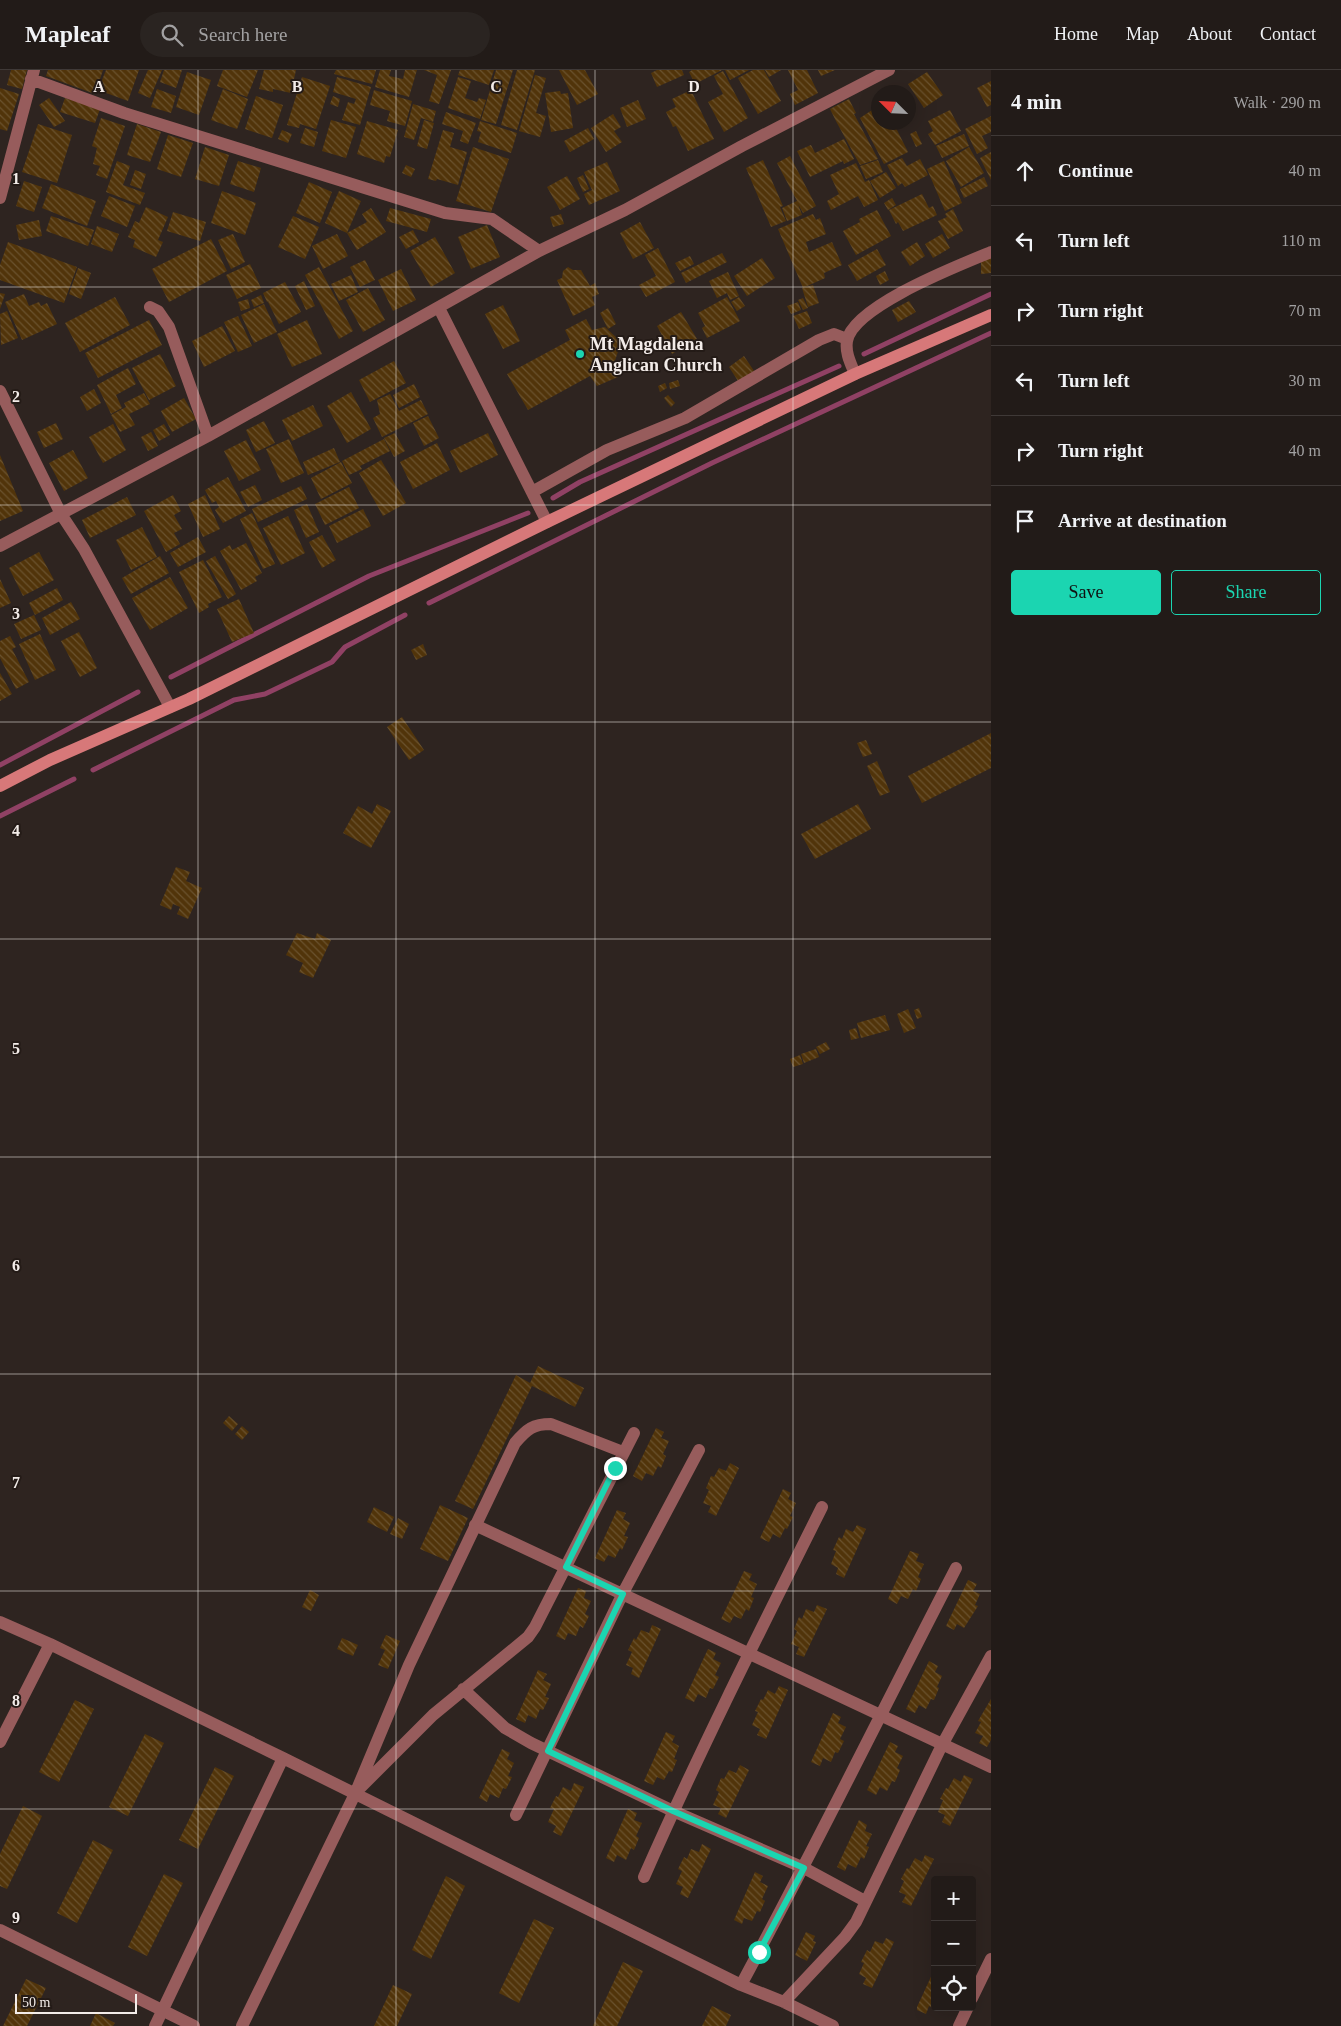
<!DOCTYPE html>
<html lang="en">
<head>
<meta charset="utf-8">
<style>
	body { margin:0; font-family:Georgia,serif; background:#2a2421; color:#f1f3f6 }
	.controls { position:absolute; right:15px; bottom:15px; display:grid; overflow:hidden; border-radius:5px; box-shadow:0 5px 20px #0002 }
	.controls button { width:45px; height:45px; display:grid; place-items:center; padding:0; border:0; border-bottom:1px solid #3f3937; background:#221b18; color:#f1f3f6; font:25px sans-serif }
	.compass { position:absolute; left:871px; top:15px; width:45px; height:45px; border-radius:50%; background:#221b18; box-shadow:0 5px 20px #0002; rotate:294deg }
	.scale { position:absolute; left:15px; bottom:12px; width:122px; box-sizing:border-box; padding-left:5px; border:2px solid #f3ece9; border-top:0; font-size:14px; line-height:18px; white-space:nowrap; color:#f3ece9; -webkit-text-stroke:4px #241b17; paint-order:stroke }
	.stop { position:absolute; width:15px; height:15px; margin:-11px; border:4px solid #1bd5b1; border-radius:50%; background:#fff }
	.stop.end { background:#1bd5b1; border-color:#fff; box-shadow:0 1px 5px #0008 }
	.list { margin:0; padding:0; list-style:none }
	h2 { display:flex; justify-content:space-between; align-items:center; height:65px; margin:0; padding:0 20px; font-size:21px }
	h2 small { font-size:16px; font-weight:400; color:#a2a1a2 }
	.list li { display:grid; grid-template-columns:32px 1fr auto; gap:15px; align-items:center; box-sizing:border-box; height:70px; padding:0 20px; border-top:1px solid #3f3937 }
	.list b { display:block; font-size:19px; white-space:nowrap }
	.list em { font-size:16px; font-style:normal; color:#a2a1a2 }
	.actions { display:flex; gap:10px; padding:15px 20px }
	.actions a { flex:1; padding:11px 0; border:1px solid #1bd5b1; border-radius:5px; text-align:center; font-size:18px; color:#1bd5b1 }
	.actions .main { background:#1bd5b1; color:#111 }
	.icon { flex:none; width:28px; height:28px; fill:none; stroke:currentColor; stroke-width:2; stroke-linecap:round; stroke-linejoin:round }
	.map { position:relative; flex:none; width:991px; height:1956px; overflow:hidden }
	header { display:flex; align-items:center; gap:30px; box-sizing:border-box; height:70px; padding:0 25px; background:#221b18; border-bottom:1px solid #3f3937 }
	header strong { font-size:24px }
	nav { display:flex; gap:28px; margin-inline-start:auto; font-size:18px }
	.search { width:350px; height:45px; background:#2a2421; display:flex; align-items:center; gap:12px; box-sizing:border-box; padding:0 18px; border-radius:28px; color:#a2a1a2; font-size:19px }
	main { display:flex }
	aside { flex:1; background:#221b18 }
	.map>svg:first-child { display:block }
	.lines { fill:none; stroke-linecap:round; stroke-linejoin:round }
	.stream { stroke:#904164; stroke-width:5 }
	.building { fill:url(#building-back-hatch) }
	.minor { stroke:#975c5c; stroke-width:12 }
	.secondary { stroke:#d77879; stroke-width:12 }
	.route { stroke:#1bd5b1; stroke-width:6 }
	.grid { fill:none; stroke:#f3ece9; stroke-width:1; stroke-opacity:0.55 }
	.poi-dot { fill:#1bd5b1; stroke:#241b17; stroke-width:2 }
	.labels { text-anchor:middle; stroke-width:4; stroke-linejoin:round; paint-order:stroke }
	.poi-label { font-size:18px; font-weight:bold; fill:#f3ece9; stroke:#241b17; text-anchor:start }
	.grid-label { font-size:16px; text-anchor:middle; font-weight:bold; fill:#f3ece9; stroke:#241b17; stroke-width:4; stroke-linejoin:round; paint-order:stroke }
</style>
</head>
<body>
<header>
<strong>Mapleaf</strong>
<div class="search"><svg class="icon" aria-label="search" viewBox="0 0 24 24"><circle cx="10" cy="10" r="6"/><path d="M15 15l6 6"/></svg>Search here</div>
<nav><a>Home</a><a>Map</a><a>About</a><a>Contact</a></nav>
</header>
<main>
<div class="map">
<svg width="991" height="1956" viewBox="0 0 991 1956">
	<defs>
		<pattern id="building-back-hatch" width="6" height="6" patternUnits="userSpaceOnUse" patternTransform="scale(1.25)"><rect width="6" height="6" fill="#51340a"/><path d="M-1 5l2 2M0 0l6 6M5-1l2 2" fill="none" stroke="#6a522e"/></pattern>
	</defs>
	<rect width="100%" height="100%" fill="#2e2420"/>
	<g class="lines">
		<path class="stream" d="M 864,284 L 991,224
			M 553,428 L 580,412 L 839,296
			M 429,533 L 712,393 L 991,263
			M 171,607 L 369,506 L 528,443
			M 0,695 L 138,622
			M 93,700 L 234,630 L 265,624 L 332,592 L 345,577 L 405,545
			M 0,746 L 74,709"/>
	</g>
	<path class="building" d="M 11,0 L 27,0 L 22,19 L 7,15 Z
		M 48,0 L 103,0 L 95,24 L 46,6 Z
		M 106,0 L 139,0 L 128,31 L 98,20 Z
		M 148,0 L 162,0 L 150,28 L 138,23 Z
		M 164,0 L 182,0 L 176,18 L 160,12 Z
		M 223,0 L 258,0 L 247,27 L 217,16 Z
		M 264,0 L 296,0 L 291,23 L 273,19 L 273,22 L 259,19 Z
		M 336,0 L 376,0 L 372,14 L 334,4 Z
		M 380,0 L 391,0 L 389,6 L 403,9 L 405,0 L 417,0 L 409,27 L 375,17 Z
		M 424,0 L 451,0 L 439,34 L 429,31 L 437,5 Z
		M 460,0 L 494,0 L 489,15 L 458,5 Z
		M 496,0 L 513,0 L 496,54 L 481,50 Z
		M 517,0 L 535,0 L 517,60 L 501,55 Z
		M 559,0 L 585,0 L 598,24 L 577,35 Z
		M 657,0 L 682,0 L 684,5 L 657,17 L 651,3 Z
		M 692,0 L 722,0 L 695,14 L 689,2 Z
		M 725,0 L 749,0 L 730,10 Z
		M 753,0 L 764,0 L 781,31 L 758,44 L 738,8 Z
		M 765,0 L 781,0 L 769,7 Z
		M 788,0 L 807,0 L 818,23 L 795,35 L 790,24 L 798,20 Z
		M 818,0 L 835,0 L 821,6 Z
		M 723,1 L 748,48 L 724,62 L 708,32 L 723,24 L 714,6 Z
		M 187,2 L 211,10 L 199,45 L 176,37 Z
		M 927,2 L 943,25 L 924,38 L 908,14 Z
		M 535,5 L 546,8 L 536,43 L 546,46 L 540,67 L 519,61 Z
		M 302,7 L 330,16 L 316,59 L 300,54 L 299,58 L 287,55 Z
		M 337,7 L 371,17 L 360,55 L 342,50 L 348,32 L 354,34 L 356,29 L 333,22 Z
		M 458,7 L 471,11 L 465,28 L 477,32 L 479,28 L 486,30 L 480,49 L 448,38 Z
		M 991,11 L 991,35 L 987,37 L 977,18 Z
		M 0,18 L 19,24 L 7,61 L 0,59 Z
		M 157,19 L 176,26 L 171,43 L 151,37 Z
		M 223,19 L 248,29 L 237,59 L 211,50 Z
		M 374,20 L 412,31 L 405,56 L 387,51 L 390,41 L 370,35 Z
		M 691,20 L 714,69 L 688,81 L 676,56 L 673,57 L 666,42 L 676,37 L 672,29 Z
		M 560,21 L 561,24 L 568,23 L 573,58 L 551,62 L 545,23 Z
		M 256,26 L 283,35 L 272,68 L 245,59 Z
		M 333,26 L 340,29 L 338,37 L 330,34 Z
		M 49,28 L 65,51 L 54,57 L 39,35 Z
		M 65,28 L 100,39 L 95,53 L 60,42 Z
		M 849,29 L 856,43 L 854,44 L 878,89 L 860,95 L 837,53 L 846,49 L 837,53 L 830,39 Z
		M 638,30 L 646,49 L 627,57 L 620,38 Z
		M 413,34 L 436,41 L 433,52 L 421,48 L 414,70 L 404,67 Z
		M 878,36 L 878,52 L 893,52 L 908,82 L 884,94 L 860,48 Z
		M 950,40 L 961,61 L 935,75 L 928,64 L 933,61 L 928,51 Z
		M 446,42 L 476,53 L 468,74 L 460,71 L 463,61 L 442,54 Z
		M 613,44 L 621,57 L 614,61 L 622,72 L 606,82 L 591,58 Z
		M 991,46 L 991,62 L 982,66 L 988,78 L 977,84 L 965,59 Z
		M 101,48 L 125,56 L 107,109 L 96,105 L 100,96 L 93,94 L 97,78 L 92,76 Z
		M 331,50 L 356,57 L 346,88 L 322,81 Z
		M 424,50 L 434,53 L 427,79 L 417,76 Z
		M 367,51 L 398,60 L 390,87 L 386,86 L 384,93 L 357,84 Z
		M 480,51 L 517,63 L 511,83 L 478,72 L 481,62 L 477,61 Z
		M 38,54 L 72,65 L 57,113 L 22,102 Z
		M 137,54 L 161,62 L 150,92 L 127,85 Z
		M 305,58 L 318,62 L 314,77 L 300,73 Z
		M 588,58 L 594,69 L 570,82 L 564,71 Z
		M 282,60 L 292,64 L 288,73 L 278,69 Z
		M 443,60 L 454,63 L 450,77 L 467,82 L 458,115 L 437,109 L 436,111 L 428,109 Z
		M 916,61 L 922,74 L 916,77 L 910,64 Z
		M 964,64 L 969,76 L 942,88 L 936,76 Z
		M 168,65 L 193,73 L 181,107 L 157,99 Z
		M 844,69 L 854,89 L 844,94 L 843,91 L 810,107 L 797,81 L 811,75 L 815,83 Z
		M 205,77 L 229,85 L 219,116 L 195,109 Z
		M 473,77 L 509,89 L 491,142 L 456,131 Z
		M 969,77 L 984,103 L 961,117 L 946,91 Z
		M 991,82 L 991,110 L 980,88 Z
		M 790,86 L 816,136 L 803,143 L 798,134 L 802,145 L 787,151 L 782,138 L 797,131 L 777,93 Z
		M 902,88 L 907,96 L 920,89 L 928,105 L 905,117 L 902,113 L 898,116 L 887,95 Z
		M 763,90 L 783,136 L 780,137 L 786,151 L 771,157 L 746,98 Z
		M 878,90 L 883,102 L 866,109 L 860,96 Z
		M 117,91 L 130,96 L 123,115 L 145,123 L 140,135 L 106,122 Z
		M 238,91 L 261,98 L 254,122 L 230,114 Z
		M 944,91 L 962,133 L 945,141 L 927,99 Z
		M 607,92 L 620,121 L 589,135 L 584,124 L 592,120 L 584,102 Z
		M 856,93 L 865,112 L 869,110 L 878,130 L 864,137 L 858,126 L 831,140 L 827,131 L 839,124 L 830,105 Z
		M 406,95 L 415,99 L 411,107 L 402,103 Z
		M 135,100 L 146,104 L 141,119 L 130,115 Z
		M 886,102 L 896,118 L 880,128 L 870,111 Z
		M 583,105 L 589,119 L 583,122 L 577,108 Z
		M 567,106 L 580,129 L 560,140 L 547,117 Z
		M 984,107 L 988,116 L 964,128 L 960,119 Z
		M 24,111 L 42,117 L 34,142 L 16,136 Z
		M 309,112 L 332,122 L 320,153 L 296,143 Z
		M 51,114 L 96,131 L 87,156 L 42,138 Z
		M 222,121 L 256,133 L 245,165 L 211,153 Z
		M 339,121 L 361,131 L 347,163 L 325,153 Z
		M 922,124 L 929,138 L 933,136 L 937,145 L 903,161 L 898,152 L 896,154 L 889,140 Z
		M 109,126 L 135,136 L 127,157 L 101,146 Z
		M 892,128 L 896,135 L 888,140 L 884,133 Z
		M 146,137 L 168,147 L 158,170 L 163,172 L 156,187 L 133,177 L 135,170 L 128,167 L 135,151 L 139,153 Z
		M 371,138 L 386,162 L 357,180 L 347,163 L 367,152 L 362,144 Z
		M 390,138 L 431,149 L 427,162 L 386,151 Z
		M 953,139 L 963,161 L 948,169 L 938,151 L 947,147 L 945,144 Z
		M 877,140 L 891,166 L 856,185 L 843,161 L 860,152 L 859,149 Z
		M 173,142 L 206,152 L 200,171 L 167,161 Z
		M 561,144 L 564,154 L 553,157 L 550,147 Z
		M 813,144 L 816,150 L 820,148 L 826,164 L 806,172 L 809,182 L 832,172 L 842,195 L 824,203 L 825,208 L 803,218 L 778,159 Z
		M 51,146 L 94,160 L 88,176 L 46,161 Z
		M 293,146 L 319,157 L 305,189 L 278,177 Z
		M 39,150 L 42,166 L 19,170 L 16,155 Z
		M 640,152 L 654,178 L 633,189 L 620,163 Z
		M 487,155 L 500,187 L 471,199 L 458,167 Z
		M 97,156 L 119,164 L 112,182 L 91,174 Z
		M 413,160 L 419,172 L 406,179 L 399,167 Z
		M 233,164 L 245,192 L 231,199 L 218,170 Z
		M 337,164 L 348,186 L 323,199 L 312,176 Z
		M 942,164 L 950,178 L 933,188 L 925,174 Z
		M 435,167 L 455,203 L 431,217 L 410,181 Z
		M 211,169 L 227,201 L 169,232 L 152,199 Z
		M 8,172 L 77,197 L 64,233 L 0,210 L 0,195 Z
		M 917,172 L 925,186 L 910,196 L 901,182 Z
		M 658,178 L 675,212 L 646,227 L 639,215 L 656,206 L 645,185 Z
		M 877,179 L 886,195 L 857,211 L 848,195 Z
		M 722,183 L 727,192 L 686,213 L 681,203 Z
		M 690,186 L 694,194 L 680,201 L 675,193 Z
		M 981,186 L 991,186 L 991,203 L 981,204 Z
		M 762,188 L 775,208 L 747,226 L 734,206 Z
		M 365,190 L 375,210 L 360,217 L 350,197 Z
		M 250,194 L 261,218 L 237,229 L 226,205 Z
		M 319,197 L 353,261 L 339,269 L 305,205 Z
		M 568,197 L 573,200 L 581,200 L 590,216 L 595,213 L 599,224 L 592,227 L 595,235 L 573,246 L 557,210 L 562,208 L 563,201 Z
		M 78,198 L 91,203 L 81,229 L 69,224 Z
		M 401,199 L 416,230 L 393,241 L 378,210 Z
		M 885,201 L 889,210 L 880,215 L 876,206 Z
		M 728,202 L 739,226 L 730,230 L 727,223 L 717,228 L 709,211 Z
		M 351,205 L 358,222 L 339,231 L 331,214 Z
		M 304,211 L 315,236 L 306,240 L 295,216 Z
		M 285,212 L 301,242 L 279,254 L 268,232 L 269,231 L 267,232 L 263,223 Z
		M 813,215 L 819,233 L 808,237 L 802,218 Z
		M 368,218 L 385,250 L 363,262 L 346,230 Z
		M 0,223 L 5,224 L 0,239 Z
		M 24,224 L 29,236 L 39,232 L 41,236 L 47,233 L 57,254 L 22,270 L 5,232 Z
		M 261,225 L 264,233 L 254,237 L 251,230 Z
		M 115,227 L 130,255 L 80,282 L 65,253 Z
		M 727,227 L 740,251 L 707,268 L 702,258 L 705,256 L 698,243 Z
		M 739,227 L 745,236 L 737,241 L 731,232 Z
		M 803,228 L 808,238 L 803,240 L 798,230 Z
		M 248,229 L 250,238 L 241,241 L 238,232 Z
		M 909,231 L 916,242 L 898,252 L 892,240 Z
		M 798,232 L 801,240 L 791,244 L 787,236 Z
		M 264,234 L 277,262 L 254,273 L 241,245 Z
		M 503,235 L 520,271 L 503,279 L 485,244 Z
		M 608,238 L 616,254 L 608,259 L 600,243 Z
		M 7,241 L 18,268 L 1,275 L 0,244 Z
		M 807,241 L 812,253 L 799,259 L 793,246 Z
		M 681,242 L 697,269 L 672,284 L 657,256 Z
		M 238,246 L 252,276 L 238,282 L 224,252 Z
		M 586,249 L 592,260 L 605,257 L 621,272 L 613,297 L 618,307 L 597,316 L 590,306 L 528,340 L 507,304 L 570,270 L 565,260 Z
		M 149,250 L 162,275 L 98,308 L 85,283 Z
		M 307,250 L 322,284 L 292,297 L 277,264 Z
		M 222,256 L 235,281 L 204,297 L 192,271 Z
		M 160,284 L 176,316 L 149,330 L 132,298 Z
		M 744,286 L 754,301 L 738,311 L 729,297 Z
		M 394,291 L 406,313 L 370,332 L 359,310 Z
		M 128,298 L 136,314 L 116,325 L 122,338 L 111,344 L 97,315 Z
		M 678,310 L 680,316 L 670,319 L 669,313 Z
		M 665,313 L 667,318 L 660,322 L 658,316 Z
		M 414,314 L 420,327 L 399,338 L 393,325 Z
		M 94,319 L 101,333 L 87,341 L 80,327 Z
		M 351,322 L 371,359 L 347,373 L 327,336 Z
		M 144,323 L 150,334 L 129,344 L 135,355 L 120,362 L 111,345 L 126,337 L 124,333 Z
		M 390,324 L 399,341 L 421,330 L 428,344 L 382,367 L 373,348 L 380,344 L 377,330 Z
		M 668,325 L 675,333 L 671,337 L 664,328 Z
		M 184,328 L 196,349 L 172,362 L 161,341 Z
		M 313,335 L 323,356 L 292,371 L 282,350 Z
		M 428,346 L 439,368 L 424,376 L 413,353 Z
		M 264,351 L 275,373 L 256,382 L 246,360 Z
		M 56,353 L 63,369 L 44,378 L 37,362 Z
		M 113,354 L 126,380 L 103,393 L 89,367 Z
		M 164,354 L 170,365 L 159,371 L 153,360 Z
		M 151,362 L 158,376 L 148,381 L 141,367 Z
		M 395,363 L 405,381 L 394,387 L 384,368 Z
		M 488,363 L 498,385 L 460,403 L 450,381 Z
		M 289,369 L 304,403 L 281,413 L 266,379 Z
		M 384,369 L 390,381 L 360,396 L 362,399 L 349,405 L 342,391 Z
		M 246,370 L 261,400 L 239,411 L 224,381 Z
		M 437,373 L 450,400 L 413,419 L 400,392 Z
		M 334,378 L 340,392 L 308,405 L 303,392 Z
		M 73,380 L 88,408 L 64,421 L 49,393 Z
		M 0,385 L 23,441 L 0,451 Z
		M 381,390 L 406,433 L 383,446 L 359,403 Z
		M 341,392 L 352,413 L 321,429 L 311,408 Z
		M 228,407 L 246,441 L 223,453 L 215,440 L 219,437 L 216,431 L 212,433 L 205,420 Z
		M 255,415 L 262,430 L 248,437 L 240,422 Z
		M 301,416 L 307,429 L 258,452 L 252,439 Z
		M 349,417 L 359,438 L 325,455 L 315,434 Z
		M 173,425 L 181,441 L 174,445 L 182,459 L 174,463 L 180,474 L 166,482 L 144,441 Z
		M 205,425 L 220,459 L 203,467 L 188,434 Z
		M 127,427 L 136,445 L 90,468 L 82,450 Z
		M 307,434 L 319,462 L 306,468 L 294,440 Z
		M 363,439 L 371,456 L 337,473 L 329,456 Z
		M 252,443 L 275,494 L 263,499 L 240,449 Z
		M 288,446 L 305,483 L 281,495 L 263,458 Z
		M 142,457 L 157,487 L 131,500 L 116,470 Z
		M 322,465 L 336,490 L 322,498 L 309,472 Z
		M 198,467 L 206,482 L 178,497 L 170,483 Z
		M 246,473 L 262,503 L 255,507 L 257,511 L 241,520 L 220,481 L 230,475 L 232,480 Z
		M 39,482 L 54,510 L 23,526 L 9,498 Z
		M 160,486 L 169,503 L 131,524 L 122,508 Z
		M 215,486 L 236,524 L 228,529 L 206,491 Z
		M 203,490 L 222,527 L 208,534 L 209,537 L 199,543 L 179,502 Z
		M 170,507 L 188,538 L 150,560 L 132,528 Z
		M 0,509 L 11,533 L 0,538 Z
		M 57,518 L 63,530 L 35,545 L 29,533 Z
		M 239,529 L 254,563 L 232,572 L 217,539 Z
		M 71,532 L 80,549 L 50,565 L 42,548 Z
		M 34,545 L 41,560 L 21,569 L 14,554 Z
		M 79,562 L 97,598 L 80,607 L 61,571 Z
		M 40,564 L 56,600 L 35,610 L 19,574 Z
		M 10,566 L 16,577 L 12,579 L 29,612 L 16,619 L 0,588 L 0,571 Z
		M 423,574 L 427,585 L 416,590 L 411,580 Z
		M 0,603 L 12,624 L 0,631 Z
		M 402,647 L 424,680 L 409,690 L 387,657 Z
		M 991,663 L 991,698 L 922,733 L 908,706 Z
		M 866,670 L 872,684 L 863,687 L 857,673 Z
		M 877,691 L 890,722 L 880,726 L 867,696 Z
		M 377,734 L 391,741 L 371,778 L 343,763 L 358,736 L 372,744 Z
		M 858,734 L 871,759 L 815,789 L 801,764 Z
		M 176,797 L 190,802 L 186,811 L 202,818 L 188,849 L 177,844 L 180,837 L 173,834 L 171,840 L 160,835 Z
		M 297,863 L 315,869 L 317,863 L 331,870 L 313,908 L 299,902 L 303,893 L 286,885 Z
		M 919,938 L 922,947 L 917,949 L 914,940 Z
		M 908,939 L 916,958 L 904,963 L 897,944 Z
		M 885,945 L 890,960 L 861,968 L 857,953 Z
		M 856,958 L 859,968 L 851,970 L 849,960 Z
		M 826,972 L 830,979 L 820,984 L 816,977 Z
		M 816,979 L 819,987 L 804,993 L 801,984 Z
		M 800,985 L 803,994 L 793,997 L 790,989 Z
		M 538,1296 L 584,1318 L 575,1337 L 532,1316 L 473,1439 L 455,1431 L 516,1305 L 530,1313 Z
		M 229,1346 L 238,1354 L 232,1361 L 223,1353 Z
		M 242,1356 L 249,1362 L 242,1370 L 235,1364 Z
		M 656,1358 L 664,1362 L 661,1368 L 669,1371 L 663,1384 L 666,1386 L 661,1398 L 658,1396 L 653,1406 L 646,1403 L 642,1411 L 633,1406 Z
		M 730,1393 L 739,1398 L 716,1446 L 708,1442 L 711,1436 L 703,1433 L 709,1420 L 706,1418 L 711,1406 L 714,1407 L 719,1398 L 726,1401 Z
		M 783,1419 L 791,1423 L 788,1429 L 796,1433 L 790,1446 L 793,1447 L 787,1459 L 785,1458 L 780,1468 L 773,1464 L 769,1472 L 760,1468 Z
		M 440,1435 L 468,1448 L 448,1491 L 420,1479 Z
		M 374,1437 L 394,1447 L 387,1462 L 367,1452 Z
		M 617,1440 L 626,1443 L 623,1449 L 630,1453 L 624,1466 L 628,1467 L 622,1480 L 620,1478 L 615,1488 L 608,1485 L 604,1492 L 595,1488 Z
		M 398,1448 L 409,1454 L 402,1469 L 390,1464 Z
		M 857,1455 L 866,1459 L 844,1508 L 836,1504 L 838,1498 L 831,1494 L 836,1481 L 833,1480 L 839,1467 L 842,1469 L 846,1459 L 853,1462 Z
		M 910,1481 L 919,1484 L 916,1491 L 924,1494 L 918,1507 L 921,1509 L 916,1521 L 913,1519 L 908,1529 L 901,1526 L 897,1534 L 888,1529 Z
		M 744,1501 L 752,1504 L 749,1510 L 757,1514 L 751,1527 L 754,1528 L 749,1541 L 746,1539 L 741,1549 L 734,1546 L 730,1553 L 721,1549 Z
		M 968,1510 L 977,1514 L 973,1521 L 980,1524 L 975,1535 L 978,1536 L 964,1558 L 957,1554 L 954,1560 L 946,1556 Z
		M 578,1518 L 586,1521 L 584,1528 L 591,1531 L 585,1544 L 589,1546 L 583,1558 L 580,1556 L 576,1566 L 568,1563 L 565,1570 L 556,1566 Z
		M 310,1520 L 319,1525 L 311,1541 L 302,1537 Z
		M 817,1535 L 827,1539 L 804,1587 L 796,1584 L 799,1577 L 791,1574 L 797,1561 L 794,1559 L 799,1547 L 802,1549 L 806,1539 L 814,1542 Z
		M 652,1555 L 661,1559 L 639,1608 L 631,1604 L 633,1598 L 626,1595 L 632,1582 L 628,1580 L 634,1568 L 636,1570 L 641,1560 L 649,1563 Z
		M 386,1565 L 400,1571 L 388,1599 L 378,1595 L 385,1580 L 380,1578 Z
		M 342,1568 L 358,1575 L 353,1586 L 337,1579 Z
		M 708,1579 L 716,1583 L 713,1589 L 721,1593 L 715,1605 L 719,1607 L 713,1619 L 710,1618 L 706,1628 L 698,1624 L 694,1632 L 685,1628 Z
		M 929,1591 L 938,1596 L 935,1602 L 942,1606 L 937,1617 L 939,1618 L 934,1630 L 931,1629 L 926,1639 L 919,1635 L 915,1643 L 906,1639 Z
		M 538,1600 L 547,1604 L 543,1610 L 551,1614 L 545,1627 L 549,1628 L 543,1640 L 540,1639 L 536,1649 L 528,1645 L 525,1653 L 516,1649 Z
		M 779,1616 L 788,1620 L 766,1669 L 757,1665 L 760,1659 L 752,1655 L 758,1642 L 755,1641 L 761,1629 L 763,1630 L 768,1620 L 775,1624 Z
		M 991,1629 L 991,1670 L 987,1677 L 979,1673 L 983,1666 L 975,1663 L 981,1652 L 978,1651 Z
		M 75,1630 L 94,1639 L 59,1712 L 39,1702 Z
		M 833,1643 L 841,1647 L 838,1653 L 846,1657 L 840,1669 L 844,1671 L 838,1683 L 835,1682 L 831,1692 L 823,1688 L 820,1696 L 811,1692 Z
		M 666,1662 L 675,1666 L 672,1672 L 679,1676 L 674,1689 L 677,1690 L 672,1702 L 669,1701 L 664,1710 L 657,1707 L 653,1715 L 644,1711 Z
		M 145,1664 L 164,1673 L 128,1746 L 109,1737 Z
		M 890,1672 L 898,1676 L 895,1682 L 903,1686 L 897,1698 L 900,1700 L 895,1712 L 892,1711 L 887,1721 L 880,1717 L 876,1725 L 867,1720 Z
		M 502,1679 L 510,1683 L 507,1689 L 514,1693 L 508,1706 L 512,1707 L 506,1719 L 503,1718 L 499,1728 L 490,1724 L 487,1732 L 479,1728 Z
		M 740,1695 L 749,1700 L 726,1748 L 718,1744 L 721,1738 L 713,1735 L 719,1722 L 716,1720 L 721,1708 L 724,1709 L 729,1700 L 736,1703 Z
		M 215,1697 L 234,1706 L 198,1779 L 179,1770 Z
		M 964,1705 L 973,1709 L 950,1756 L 942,1752 L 945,1745 L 938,1742 L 943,1730 L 940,1729 L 946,1718 L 948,1719 L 954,1708 L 961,1712 Z
		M 574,1713 L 584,1717 L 561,1766 L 553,1762 L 556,1756 L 548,1752 L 554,1739 L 550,1738 L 556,1726 L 558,1727 L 563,1717 L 571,1721 Z
		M 23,1736 L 42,1746 L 7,1819 L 0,1816 L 0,1784 Z
		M 628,1739 L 637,1743 L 634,1750 L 642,1753 L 636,1766 L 639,1768 L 634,1780 L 631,1778 L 626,1790 L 617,1785 L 614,1792 L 606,1788 Z
		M 859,1750 L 867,1755 L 865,1761 L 872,1764 L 866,1776 L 869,1777 L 864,1789 L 861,1787 L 856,1798 L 848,1794 L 845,1801 L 837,1797 Z
		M 93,1770 L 113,1780 L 77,1853 L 57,1843 Z
		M 702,1774 L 711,1779 L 688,1828 L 680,1824 L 683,1817 L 676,1814 L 682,1801 L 678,1799 L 684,1787 L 687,1789 L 691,1779 L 699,1782 Z
		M 925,1785 L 934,1789 L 911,1836 L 902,1832 L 906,1825 L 899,1822 L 904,1811 L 901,1809 L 907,1798 L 909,1799 L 915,1788 L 922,1792 Z
		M 755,1802 L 763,1806 L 760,1812 L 768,1816 L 762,1829 L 765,1831 L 760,1842 L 757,1841 L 752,1851 L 744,1848 L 742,1854 L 734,1850 Z
		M 164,1804 L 183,1813 L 147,1886 L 128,1877 Z
		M 446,1806 L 465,1816 L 431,1889 L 412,1880 Z
		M 534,1849 L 554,1858 L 519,1933 L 499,1923 Z
		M 806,1862 L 815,1866 L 813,1871 L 816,1872 L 807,1891 L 795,1885 Z
		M 886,1868 L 894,1872 L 872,1918 L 863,1914 L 866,1908 L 859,1904 L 864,1893 L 861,1892 L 867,1880 L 870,1882 L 875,1871 L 883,1874 Z
		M 623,1892 L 643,1901 L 617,1956 L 593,1956 Z
		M 935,1898 L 935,1937 L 938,1937 L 936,1940 L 929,1936 L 926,1944 L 917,1940 L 917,1937 Z
		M 26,1909 L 46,1918 L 27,1956 L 3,1956 Z
		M 393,1915 L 412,1924 L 397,1956 L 374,1956 Z
		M 712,1936 L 731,1945 L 726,1956 L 702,1956 Z
		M 96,1943 L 115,1953 L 113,1956 L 90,1956 Z"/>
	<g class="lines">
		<path class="minor" d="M 31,9 L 124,43 L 445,143 L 492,149 L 539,181
			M 0,128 L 34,0
			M 150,237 L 158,241 L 169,257 L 208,366
			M 439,238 L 547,452
			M 855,304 C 851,294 845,283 847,271 C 853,236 960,195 991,182
			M 0,321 L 61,444 L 84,479 L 170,637
			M 532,422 L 607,380 L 685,348 L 819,270 L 834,264 L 847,269
			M 0,476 L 208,366 L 539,181 L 625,140 L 742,76 L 889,0
			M 475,1455 L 991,1697
			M 0,1552 L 50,1574 L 283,1688 L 741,1915 L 784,1932 L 833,1956
			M 463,1619 L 505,1658 L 531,1673 L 673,1741 L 804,1798 L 865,1831
			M 0,1672 L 50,1574
			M 359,1719 L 433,1645 L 528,1567 L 535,1557 L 634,1363
			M 516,1745 L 623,1523 L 699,1380
			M 644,1807 C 699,1682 761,1559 822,1437
			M 0,1860 L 194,1956
			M 741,1915 C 815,1778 884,1637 956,1498
			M 972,1928 L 991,1889
			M 784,1932 L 845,1867 L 856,1852 L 942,1675 L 991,1586
			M 155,1956 L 283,1688
			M 242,1956 L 355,1724 L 409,1595 L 515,1373 C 527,1359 533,1354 551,1354 L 623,1382
			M 959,1956 L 968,1937"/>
		<path class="secondary" d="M 0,716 L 50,690 L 189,629 L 547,452 L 855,304 L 991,245"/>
	</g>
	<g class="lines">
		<path class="route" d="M 615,1398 L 566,1497 L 623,1524 L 548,1681 L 673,1741 L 804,1798 L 759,1882"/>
	</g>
	<path class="grid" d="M 198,0 L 198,1956M 396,0 L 396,1956M 595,0 L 595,1956M 793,0 L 793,1956M 0,217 L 991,217M 0,435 L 991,435M 0,652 L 991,652M 0,869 L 991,869M 0,1087 L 991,1087M 0,1304 L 991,1304M 0,1521 L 991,1521M 0,1739 L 991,1739"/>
	<circle class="poi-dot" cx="580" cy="284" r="5"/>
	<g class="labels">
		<g class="poi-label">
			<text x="590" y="280">Mt Magdalena<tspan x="590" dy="21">Anglican Church</tspan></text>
		</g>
	</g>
	<g class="grid-label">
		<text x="99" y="22">A</text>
		<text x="297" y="22">B</text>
		<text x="496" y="22">C</text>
		<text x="694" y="22">D</text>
		<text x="16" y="114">1</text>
		<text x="16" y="332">2</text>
		<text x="16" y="549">3</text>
		<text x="16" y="766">4</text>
		<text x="16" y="984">5</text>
		<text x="16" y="1201">6</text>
		<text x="16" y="1418">7</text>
		<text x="16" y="1636">8</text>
		<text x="16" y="1853">9</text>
	</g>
</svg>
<div class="controls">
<button>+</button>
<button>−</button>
<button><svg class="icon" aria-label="locate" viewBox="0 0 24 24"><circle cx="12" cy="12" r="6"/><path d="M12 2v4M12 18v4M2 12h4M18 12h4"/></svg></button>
</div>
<svg class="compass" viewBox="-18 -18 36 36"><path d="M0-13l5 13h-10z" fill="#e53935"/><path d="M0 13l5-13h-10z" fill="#a2a1a2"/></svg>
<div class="scale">50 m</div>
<div class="stop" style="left:759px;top:1882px"></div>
<div class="stop end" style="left:615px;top:1398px"></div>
</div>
<aside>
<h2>4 min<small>Walk · 290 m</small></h2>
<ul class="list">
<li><svg class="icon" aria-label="ahead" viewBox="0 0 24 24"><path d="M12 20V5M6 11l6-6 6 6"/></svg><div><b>Continue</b></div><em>40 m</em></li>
<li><svg class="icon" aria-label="left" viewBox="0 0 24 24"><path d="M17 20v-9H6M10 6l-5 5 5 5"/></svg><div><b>Turn left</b></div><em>110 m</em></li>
<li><svg class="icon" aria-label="right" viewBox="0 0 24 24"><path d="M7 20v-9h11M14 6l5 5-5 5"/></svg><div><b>Turn right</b></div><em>70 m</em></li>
<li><svg class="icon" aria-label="left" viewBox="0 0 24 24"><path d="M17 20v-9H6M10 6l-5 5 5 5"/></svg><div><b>Turn left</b></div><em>30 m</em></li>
<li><svg class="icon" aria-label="right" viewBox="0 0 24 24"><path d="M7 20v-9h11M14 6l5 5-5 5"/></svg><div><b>Turn right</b></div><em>40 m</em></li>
<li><svg class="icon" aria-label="arrive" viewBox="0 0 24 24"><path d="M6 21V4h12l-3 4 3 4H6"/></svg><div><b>Arrive at destination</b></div></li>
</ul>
<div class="actions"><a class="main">Save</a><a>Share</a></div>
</aside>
</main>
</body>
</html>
